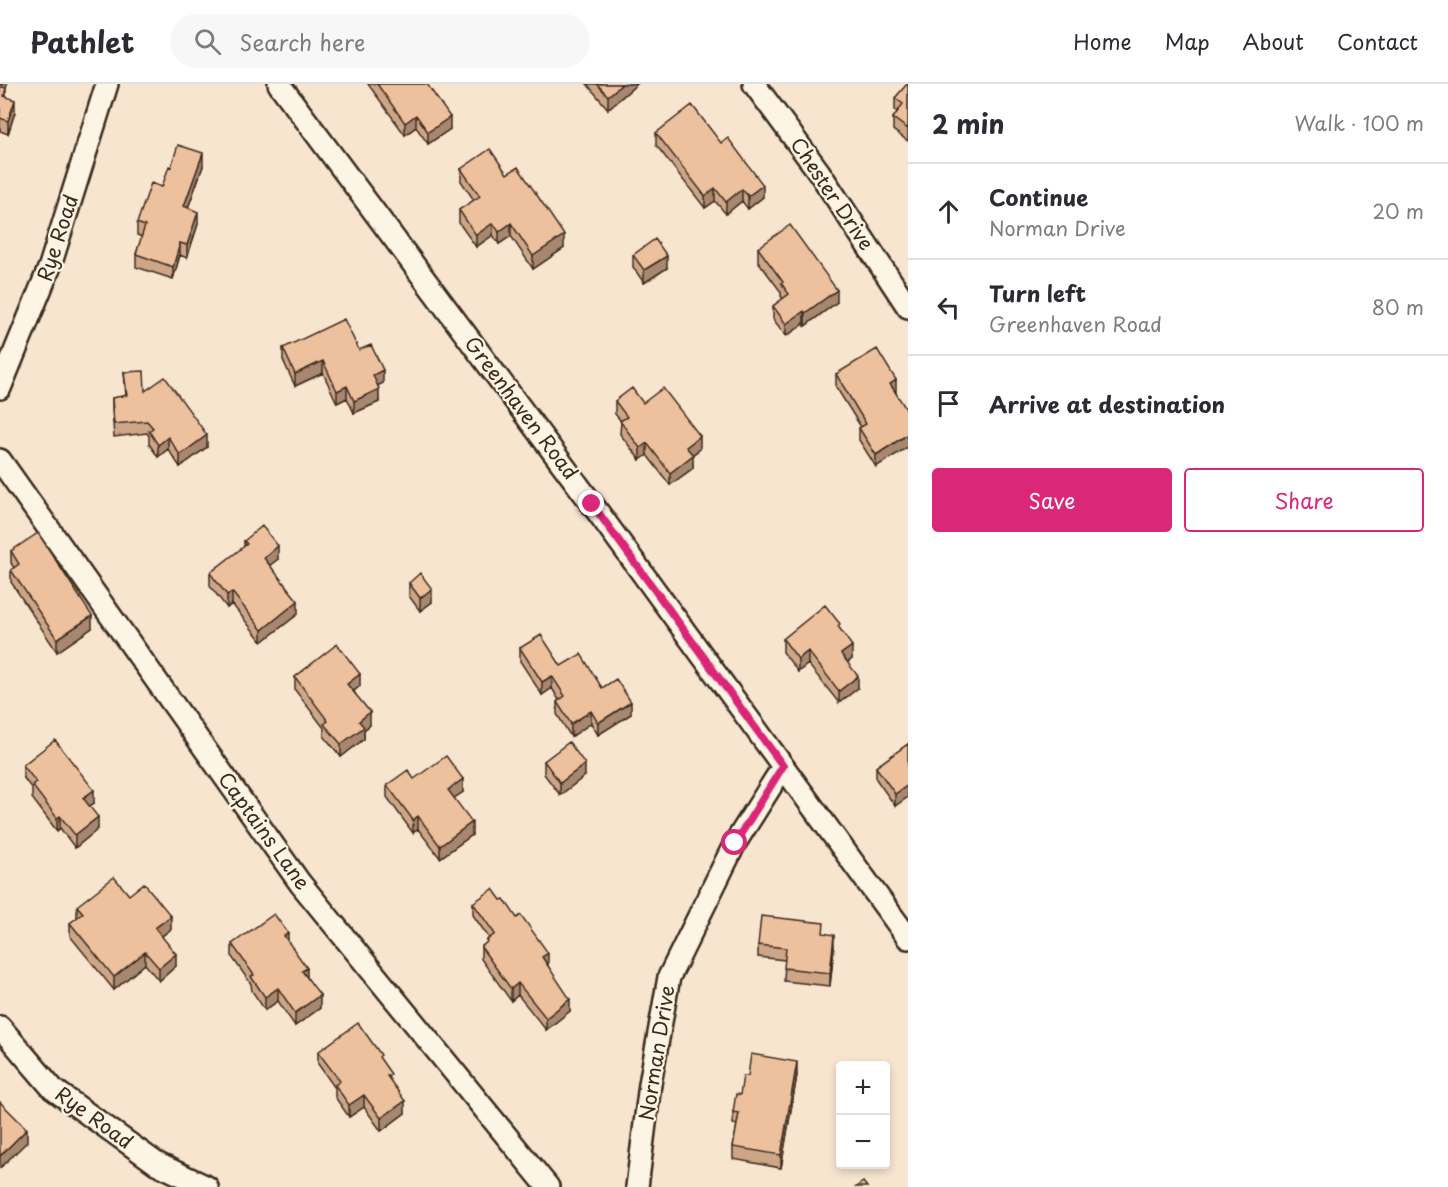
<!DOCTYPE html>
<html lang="en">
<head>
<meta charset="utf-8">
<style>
	body { margin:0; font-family:"Playpen Sans",sans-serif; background:#f7f7f7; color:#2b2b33 }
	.controls { position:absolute; right:18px; bottom:18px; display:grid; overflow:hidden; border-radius:6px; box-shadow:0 3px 9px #0003 }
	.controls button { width:54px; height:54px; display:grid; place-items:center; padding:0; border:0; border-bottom:2px solid #e1e1e2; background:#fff; color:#2b2b33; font:30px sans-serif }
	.stop { position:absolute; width:18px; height:18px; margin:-14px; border:4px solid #db2777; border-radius:50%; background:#fff }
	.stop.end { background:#db2777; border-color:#fff; box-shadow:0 2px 6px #0008 }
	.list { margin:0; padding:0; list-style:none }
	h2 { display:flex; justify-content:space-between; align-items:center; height:78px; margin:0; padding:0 24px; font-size:26px }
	h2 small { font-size:20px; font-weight:400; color:#7c7c81 }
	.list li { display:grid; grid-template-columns:39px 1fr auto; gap:18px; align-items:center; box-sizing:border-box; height:96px; padding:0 24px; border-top:2px solid #e1e1e2 }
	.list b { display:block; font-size:22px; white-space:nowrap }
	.list p { margin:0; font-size:20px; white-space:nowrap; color:#7c7c81 }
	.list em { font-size:20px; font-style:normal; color:#7c7c81 }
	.actions { display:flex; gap:12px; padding:18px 24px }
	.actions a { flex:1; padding:14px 0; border:2px solid #db2777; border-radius:6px; text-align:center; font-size:21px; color:#db2777 }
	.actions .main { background:#db2777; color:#fff }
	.icon { flex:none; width:33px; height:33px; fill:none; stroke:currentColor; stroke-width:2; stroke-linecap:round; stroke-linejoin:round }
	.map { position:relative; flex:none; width:908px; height:1103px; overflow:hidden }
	header { display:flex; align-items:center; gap:36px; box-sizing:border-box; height:84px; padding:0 30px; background:#fff; border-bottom:2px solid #e1e1e2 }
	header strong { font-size:28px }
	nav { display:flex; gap:33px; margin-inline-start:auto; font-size:21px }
	.search { width:420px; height:54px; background:#f7f7f7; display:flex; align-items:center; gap:15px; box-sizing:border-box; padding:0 21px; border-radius:33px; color:#7c7c81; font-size:22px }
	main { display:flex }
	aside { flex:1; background:#fff }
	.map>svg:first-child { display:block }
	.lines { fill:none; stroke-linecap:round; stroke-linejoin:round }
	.minor-casing { stroke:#3b2a1e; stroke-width:26 }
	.minor { stroke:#fcf5e5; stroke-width:21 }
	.wall { fill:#cda688; stroke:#3b2a1e; stroke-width:1.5 }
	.shaded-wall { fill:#a7876f; stroke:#3b2a1e; stroke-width:1.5 }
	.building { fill:#eec19e; stroke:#3b2a1e; stroke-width:1.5 }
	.route { stroke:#db2777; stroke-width:8 }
	.labels { text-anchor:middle; stroke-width:4.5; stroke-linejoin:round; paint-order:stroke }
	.street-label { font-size:20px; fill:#3b2a1e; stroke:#fcf5e5 }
</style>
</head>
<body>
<header>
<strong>Pathlet</strong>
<div class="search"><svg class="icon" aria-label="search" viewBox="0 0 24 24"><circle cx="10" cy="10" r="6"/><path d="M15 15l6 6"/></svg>Search here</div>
<nav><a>Home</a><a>Map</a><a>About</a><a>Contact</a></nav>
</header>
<main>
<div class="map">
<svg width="908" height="1103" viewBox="0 0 908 1103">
	<rect width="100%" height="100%" fill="#f8e5d0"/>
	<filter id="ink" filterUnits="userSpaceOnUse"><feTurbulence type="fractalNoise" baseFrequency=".0167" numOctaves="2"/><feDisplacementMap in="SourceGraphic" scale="12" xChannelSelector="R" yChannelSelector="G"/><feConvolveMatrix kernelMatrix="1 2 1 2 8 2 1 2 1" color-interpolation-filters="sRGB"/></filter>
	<g filter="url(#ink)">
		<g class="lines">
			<g class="minor-casing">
				<path id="minor" d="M 279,0 L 592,420 L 908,854
					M 754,0 L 819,88 L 908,223
					M 0,304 L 50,182 L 107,0
					M 0,376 L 300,799 L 548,1103
					M 0,943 L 53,1005 L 156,1079 L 207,1103
					M 637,1103 L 650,1000 L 669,893 L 735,759 L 783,683"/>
			</g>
			<use href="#minor" class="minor"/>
		</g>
		<path class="wall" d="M 0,0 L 7,0 L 6,4 L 6,13 L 15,28 L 8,50 L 0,47 Z
			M 368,0 L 427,0 L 450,45 L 428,60 L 416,43 L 405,51 Z
			M 587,0 L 637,0 L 608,25 Z
			M 908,0 L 908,57 L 893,46 L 893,34 L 897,28 L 895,26 L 895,14 Z
			M 656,49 L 763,113 L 748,125 L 742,117 L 726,130 L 715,117 L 705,124 L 656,61 Z
			M 203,82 L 188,124 L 198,140 L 187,174 L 180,171 L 173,195 L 136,183 L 136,170 L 142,153 L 137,151 L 137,139 L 162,103 L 171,83 Z
			M 461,85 L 507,90 L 564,164 L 533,185 L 511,152 L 499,160 L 493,151 L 476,163 L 459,139 L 459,126 L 474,116 L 461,97 Z
			M 758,164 L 837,218 L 805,242 L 804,240 L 786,252 L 773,235 L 773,222 L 783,215 L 781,212 L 781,208 L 758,177 Z
			M 633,171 L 667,184 L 644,199 L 633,183 Z
			M 283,264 L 359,266 L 383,299 L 378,301 L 379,318 L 354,329 L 347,314 L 337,319 L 323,289 L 295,302 L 283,276 Z
			M 124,288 L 145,307 L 207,363 L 180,383 L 168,365 L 158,373 L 149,360 L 149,352 L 147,349 L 114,353 L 112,326 L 112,314 L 126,312 Z
			M 836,290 L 896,309 L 876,383 L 859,356 L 859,344 L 861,343 L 836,303 Z
			M 615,317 L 643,319 L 700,365 L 692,371 L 693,384 L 670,401 L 647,371 L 640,376 L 620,350 L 621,337 L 615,330 Z
			M 244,457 L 278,475 L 270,481 L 298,530 L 262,558 L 232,520 L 227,524 L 210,502 L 210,489 L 244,463 Z
			M 11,467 L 92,544 L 57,568 L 11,498 L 11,486 L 14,484 L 11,479 Z
			M 409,499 L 432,518 L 420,527 L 409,512 Z
			M 840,546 L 852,575 L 847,578 L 858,604 L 839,619 L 808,580 L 798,588 L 783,568 L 783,555 Z
			M 520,564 L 561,582 L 602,604 L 631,630 L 598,651 L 591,639 L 571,653 L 557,630 L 557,618 L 559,616 L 552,604 L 542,611 L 520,577 Z
			M 295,593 L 360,602 L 354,607 L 370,641 L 364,646 L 364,655 L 341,673 L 324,652 L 324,644 L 295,606 Z
			M 908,660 L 895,722 L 876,695 L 876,683 Z
			M 544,677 L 585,692 L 560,711 L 544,690 Z
			M 23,681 L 94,719 L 89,722 L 98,745 L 75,764 L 60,744 L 57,747 L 32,714 L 32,705 L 23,693 Z
			M 387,701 L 463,708 L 454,714 L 472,751 L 440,774 L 418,745 L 413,749 L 387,713 Z
			M 129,811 L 171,845 L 162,852 L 176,882 L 159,897 L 145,880 L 114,906 L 70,852 L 70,839 L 77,834 L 77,822 Z
			M 473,819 L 548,882 L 570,927 L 546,946 L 518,911 L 511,917 L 481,875 L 481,863 L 487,858 L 487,856 L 489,854 L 473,831 Z
			M 288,858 L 307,893 L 320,924 L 295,942 L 278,917 L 265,926 L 252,907 L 251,900 L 232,873 L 232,860 Z
			M 758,861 L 834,863 L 830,902 L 784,897 L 785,876 L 758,873 Z
			M 318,968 L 381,976 L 405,1029 L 381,1047 L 364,1023 L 349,1033 L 335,1013 L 335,1004 L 318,980 Z
			M 797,991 L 781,1084 L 733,1075 L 733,1063 L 737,1041 L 733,1040 L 733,1028 L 748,992 Z"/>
		<path class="shaded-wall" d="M 622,0 L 637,0 L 608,25 L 608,12 Z
			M 15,16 L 15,28 L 8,50 L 8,37 Z
			M 416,31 L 416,43 L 405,51 L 405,39 Z
			M 450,33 L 450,45 L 428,60 L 428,48 Z
			M 203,69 L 203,82 L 184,135 L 184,122 Z
			M 763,101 L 763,113 L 748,125 L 748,112 Z
			M 715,104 L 715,117 L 705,124 L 705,112 Z
			M 742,105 L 742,117 L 726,130 L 726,118 Z
			M 198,128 L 198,140 L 187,174 L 187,161 Z
			M 493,139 L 493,151 L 476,163 L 476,151 Z
			M 511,139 L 511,152 L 499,160 L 499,148 Z
			M 564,151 L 564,164 L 533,185 L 533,172 Z
			M 180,159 L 180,171 L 173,195 L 173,183 Z
			M 667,172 L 667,184 L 644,199 L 644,186 Z
			M 837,206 L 837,218 L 805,242 L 805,229 Z
			M 804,227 L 804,240 L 786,252 L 786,240 Z
			M 323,277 L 323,289 L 295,302 L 295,290 Z
			M 383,286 L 383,299 L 373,304 L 373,291 Z
			M 896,296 L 896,309 L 890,300 Z
			M 347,302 L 347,314 L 337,319 L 337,307 Z
			M 379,305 L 379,318 L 354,329 L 354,317 Z
			M 908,350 L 908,363 L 876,383 L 876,371 Z
			M 207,351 L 207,363 L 180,383 L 180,371 Z
			M 700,352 L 700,365 L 686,375 L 686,363 Z
			M 168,353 L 168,365 L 158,373 L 158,361 Z
			M 647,359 L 647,371 L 640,376 L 640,364 Z
			M 693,371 L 693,384 L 670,401 L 670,389 Z
			M 278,462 L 278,475 L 264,486 L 264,474 Z
			M 432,505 L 432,518 L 420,527 L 420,514 Z
			M 232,508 L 232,520 L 227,524 L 227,511 Z
			M 298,517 L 298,530 L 262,558 L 262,546 Z
			M 92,532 L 92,544 L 57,568 L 57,555 Z
			M 852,562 L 852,575 L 841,583 L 841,570 Z
			M 808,567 L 808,580 L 798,588 L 798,575 Z
			M 360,590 L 360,602 L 347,612 L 347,600 Z
			M 552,592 L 552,604 L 542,611 L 542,598 Z
			M 858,592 L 858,604 L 839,619 L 839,607 Z
			M 631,618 L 631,630 L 598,651 L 598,639 Z
			M 591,627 L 591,639 L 571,653 L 571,640 Z
			M 370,628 L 370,641 L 364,646 L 364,655 L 341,673 L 341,660 L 359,637 Z
			M 585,680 L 585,692 L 560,711 L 560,699 Z
			M 463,695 L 463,708 L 448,718 L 448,706 Z
			M 908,701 L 908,713 L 895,722 L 895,710 Z
			M 94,706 L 94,719 L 83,727 L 83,714 Z
			M 60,732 L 60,744 L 57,747 L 57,734 Z
			M 418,732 L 418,745 L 413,749 L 413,736 Z
			M 98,733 L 98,745 L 75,764 L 75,751 Z
			M 472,738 L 472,751 L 440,774 L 440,762 Z
			M 171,832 L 171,845 L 155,857 L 155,844 Z
			M 288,849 L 288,861 L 284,852 Z
			M 834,851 L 834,863 L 830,902 L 830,889 Z
			M 145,868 L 145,880 L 114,906 L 114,893 Z
			M 548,869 L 548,882 L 542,873 Z
			M 176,870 L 176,882 L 159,897 L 159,884 Z
			M 307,884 L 307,896 L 302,887 Z
			M 518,899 L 518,911 L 511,917 L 511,905 Z
			M 278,904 L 278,917 L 265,926 L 265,913 Z
			M 320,911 L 320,924 L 295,942 L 295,929 Z
			M 570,915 L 570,927 L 546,946 L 546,934 Z
			M 797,978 L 797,991 L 781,1084 L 781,1071 Z
			M 364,1011 L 364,1023 L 349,1033 L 349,1021 Z
			M 405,1017 L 405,1029 L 381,1047 L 381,1034 Z
			M 27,1045 L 27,1058 L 0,1084 L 0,1072 Z"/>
		<path class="building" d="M 0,0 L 3,0 L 2,3 L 6,4 L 4,12 L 15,16 L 8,37 L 0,34 Z
			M 377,0 L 427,0 L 450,33 L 428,48 L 416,31 L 405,39 Z
			M 597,0 L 622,0 L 608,12 Z
			M 907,0 L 908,0 L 908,45 L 893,34 L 903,20 L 895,14 Z
			M 692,21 L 721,59 L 728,54 L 763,101 L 748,112 L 742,105 L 726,118 L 715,104 L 705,112 L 656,49 Z
			M 178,61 L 203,69 L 184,122 L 198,128 L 187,161 L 180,159 L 173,183 L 136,170 L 145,142 L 137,139 L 151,99 L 162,103 L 169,82 L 171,83 Z
			M 490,65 L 507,90 L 518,83 L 564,151 L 533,172 L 511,139 L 499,148 L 493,139 L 476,151 L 459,126 L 480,112 L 461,85 Z
			M 790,141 L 837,206 L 805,229 L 804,227 L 786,240 L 773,222 L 789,210 L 781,199 L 783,198 L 758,164 Z
			M 655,155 L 667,172 L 644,186 L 633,171 Z
			M 344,235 L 359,266 L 371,261 L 383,286 L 373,291 L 379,305 L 354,317 L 347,302 L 337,307 L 323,277 L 295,290 L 283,264 Z
			M 877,265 L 896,296 L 890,300 L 908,328 L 908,350 L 876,371 L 859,344 L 866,340 L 836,290 Z
			M 144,287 L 145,307 L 165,293 L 207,351 L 180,371 L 168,353 L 158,361 L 149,347 L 153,344 L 147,337 L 114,340 L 112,314 L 127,311 L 124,288 Z
			M 632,304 L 643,319 L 663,304 L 700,352 L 686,363 L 693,371 L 670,389 L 647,359 L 640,364 L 620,337 L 627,333 L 615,317 Z
			M 262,442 L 278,462 L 264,474 L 298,517 L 262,546 L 232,508 L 227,511 L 210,489 L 247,460 L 244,457 Z
			M 38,449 L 92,532 L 57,555 L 11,486 L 19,480 L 11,467 Z
			M 420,489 L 432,505 L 420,514 L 409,499 Z
			M 825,521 L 840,540 L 838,542 L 852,562 L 841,570 L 858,592 L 839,607 L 808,567 L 798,575 L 783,555 Z
			M 541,551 L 561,582 L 581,570 L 602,604 L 616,595 L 631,618 L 598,639 L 591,627 L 571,640 L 557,618 L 565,612 L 552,592 L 542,598 L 520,564 Z
			M 337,560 L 360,590 L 347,600 L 370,628 L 359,637 L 364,643 L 341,660 L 324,640 L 328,637 L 295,593 Z
			M 55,656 L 94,706 L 83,714 L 98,733 L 75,751 L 60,732 L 57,734 L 32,701 L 36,698 L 23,681 Z
			M 569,658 L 585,680 L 560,699 L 544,677 Z
			M 908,660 L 908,701 L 895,710 L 876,683 Z
			M 446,672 L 463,695 L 448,706 L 472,738 L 440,762 L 418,732 L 413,736 L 387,701 L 408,686 L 414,695 Z
			M 114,793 L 129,811 L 144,799 L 171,832 L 155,844 L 176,870 L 159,884 L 145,868 L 114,893 L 70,839 L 83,829 L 77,822 Z
			M 493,805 L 501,816 L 504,815 L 517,834 L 521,831 L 548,869 L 542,873 L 570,915 L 546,934 L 518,899 L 511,905 L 481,863 L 488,857 L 487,856 L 495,850 L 473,819 Z
			M 274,830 L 288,849 L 284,852 L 307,884 L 302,887 L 320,911 L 295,929 L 278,904 L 265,913 L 252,894 L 251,892 L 254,891 L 232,860 Z
			M 761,832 L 824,839 L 823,849 L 834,851 L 830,889 L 784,884 L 786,864 L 758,861 Z
			M 358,939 L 381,971 L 379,973 L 391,990 L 387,992 L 405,1017 L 381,1034 L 364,1011 L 349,1021 L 335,1001 L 340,997 L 318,968 Z
			M 751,970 L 797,978 L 781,1071 L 733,1063 L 739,1029 L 733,1028 L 736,1010 L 740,1011 L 743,992 L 748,992 Z
			M 0,1018 L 27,1045 L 0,1072 Z
			M 863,1098 L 867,1103 L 856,1103 Z"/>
	</g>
	<g class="lines" filter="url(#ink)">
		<path class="route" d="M 592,420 L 783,682 L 735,759"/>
	</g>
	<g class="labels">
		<g class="street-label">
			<text transform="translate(832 110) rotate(56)" y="7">Chester Drive</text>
			<text transform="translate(58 154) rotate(-72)" y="7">Rye Road</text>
			<text transform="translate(521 324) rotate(53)" y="7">Greenhaven Road</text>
			<text transform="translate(264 747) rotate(54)" y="7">Captains Lane</text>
			<text transform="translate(657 969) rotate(-81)" y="7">Norman Drive</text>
			<text transform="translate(94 1034) rotate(36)" y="7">Rye Road</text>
		</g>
	</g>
</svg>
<div class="controls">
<button>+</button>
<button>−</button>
</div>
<div class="stop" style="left:735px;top:759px"></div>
<div class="stop end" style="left:592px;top:420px"></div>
</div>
<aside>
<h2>2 min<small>Walk · 100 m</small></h2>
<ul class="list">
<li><svg class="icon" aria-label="ahead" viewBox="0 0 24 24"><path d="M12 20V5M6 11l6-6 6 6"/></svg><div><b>Continue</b><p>Norman Drive</p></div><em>20 m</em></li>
<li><svg class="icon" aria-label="left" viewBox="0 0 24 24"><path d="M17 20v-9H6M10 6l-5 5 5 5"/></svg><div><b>Turn left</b><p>Greenhaven Road</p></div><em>80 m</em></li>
<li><svg class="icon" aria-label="arrive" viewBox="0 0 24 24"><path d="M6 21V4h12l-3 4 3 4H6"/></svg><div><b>Arrive at destination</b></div></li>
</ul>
<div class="actions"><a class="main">Save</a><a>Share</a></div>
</aside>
</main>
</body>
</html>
